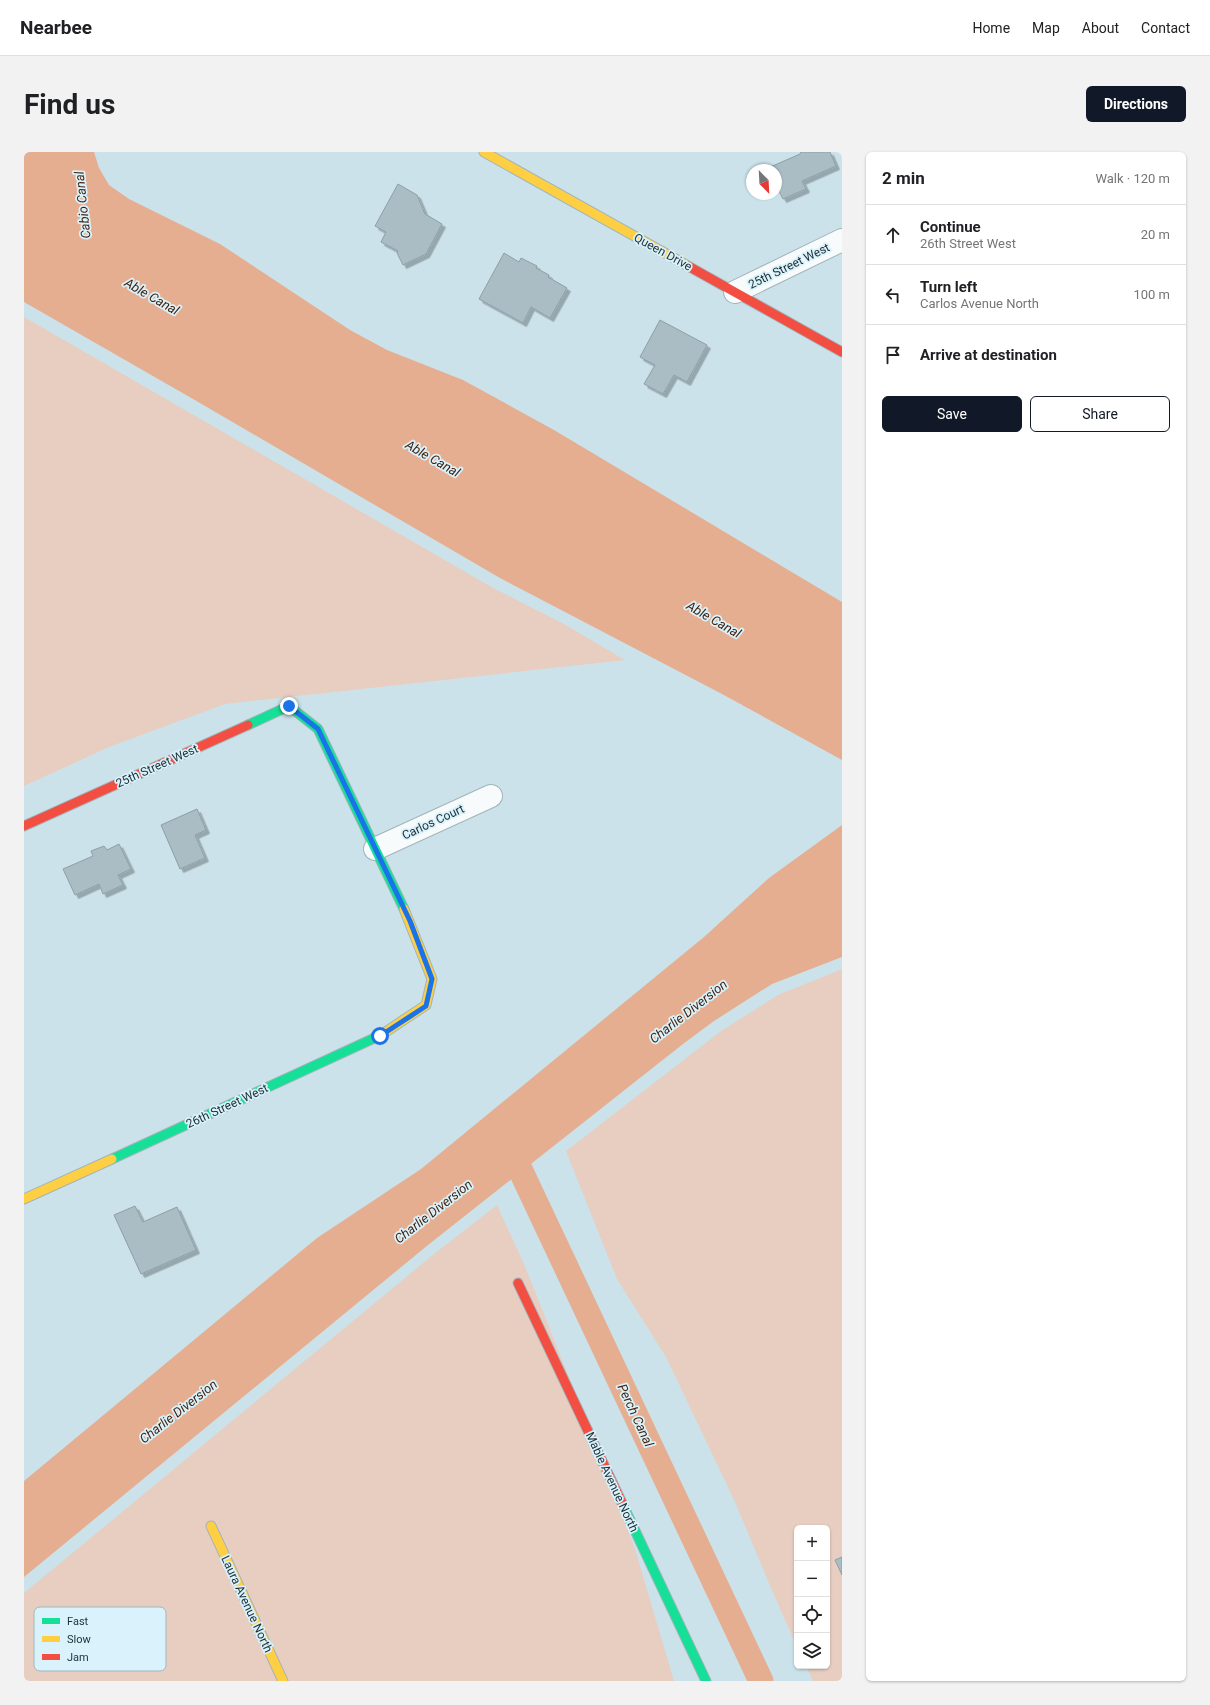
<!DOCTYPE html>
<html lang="en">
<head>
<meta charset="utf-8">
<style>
	body { margin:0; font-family:Roboto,sans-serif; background:#f2f2f2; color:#202124 }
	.controls { position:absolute; right:12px; bottom:12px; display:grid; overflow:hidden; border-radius:6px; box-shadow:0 1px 3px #0004 }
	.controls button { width:36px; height:36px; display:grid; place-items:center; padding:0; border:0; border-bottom:1px solid #e0e0e0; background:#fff; color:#202124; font:20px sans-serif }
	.compass { position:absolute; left:722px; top:12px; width:36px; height:36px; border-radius:50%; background:#fff; box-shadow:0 1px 3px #0004; rotate:156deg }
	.stop { position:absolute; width:12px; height:12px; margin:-9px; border:3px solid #1a73e8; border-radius:50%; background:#fff }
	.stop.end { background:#1a73e8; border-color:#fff; box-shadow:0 1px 4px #0008 }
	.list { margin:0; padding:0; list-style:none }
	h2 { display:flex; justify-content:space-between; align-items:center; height:52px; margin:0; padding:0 16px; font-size:17px }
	h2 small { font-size:13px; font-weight:400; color:#757577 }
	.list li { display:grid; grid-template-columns:26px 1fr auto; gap:12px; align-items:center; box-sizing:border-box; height:60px; padding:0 16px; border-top:1px solid #e0e0e0 }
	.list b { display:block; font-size:15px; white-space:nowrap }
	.list p { margin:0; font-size:13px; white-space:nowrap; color:#757577 }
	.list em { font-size:13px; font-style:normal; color:#757577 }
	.actions { display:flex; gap:8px; padding:12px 16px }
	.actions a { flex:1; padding:9px 0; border:1px solid #111827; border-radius:6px; text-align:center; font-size:14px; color:#111827 }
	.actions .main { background:#111827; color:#fff }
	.icon { flex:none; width:22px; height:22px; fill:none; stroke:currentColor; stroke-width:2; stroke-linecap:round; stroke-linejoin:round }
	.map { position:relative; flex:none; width:818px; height:1529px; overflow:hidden; border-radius:6px }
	header { display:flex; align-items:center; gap:24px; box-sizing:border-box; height:56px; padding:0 20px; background:#fff; border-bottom:1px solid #e0e0e0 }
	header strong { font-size:19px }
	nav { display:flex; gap:22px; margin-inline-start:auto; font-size:14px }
	.intro { display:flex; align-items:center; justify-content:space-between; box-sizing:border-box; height:96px; padding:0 24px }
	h1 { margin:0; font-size:28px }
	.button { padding:10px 18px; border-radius:6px; background:#111827; color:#fff; font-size:14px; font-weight:700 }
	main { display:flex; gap:24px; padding:0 24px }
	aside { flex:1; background:#fff; border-radius:6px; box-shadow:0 1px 3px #0004 }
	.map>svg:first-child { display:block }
	.green { fill:#e7cec1 }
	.water { fill:#e5ae90 }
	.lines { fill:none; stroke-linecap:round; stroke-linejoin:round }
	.canal { stroke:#e5ae90; stroke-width:25 }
	.building { fill:#abbdc4; stroke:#8d9fa5; filter:url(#shadow) }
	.street-casing { stroke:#a2b4ba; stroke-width:24 }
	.fast-casing { stroke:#a2b4ba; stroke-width:11 }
	.slow-casing { stroke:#a2b4ba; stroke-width:11 }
	.jam-casing { stroke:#a2b4ba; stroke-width:11 }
	.street { stroke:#f7fbfc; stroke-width:22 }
	.fast { stroke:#16e098; stroke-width:9 }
	.slow { stroke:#ffcf43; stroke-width:9 }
	.jam { stroke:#f24e42; stroke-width:9 }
	.route { stroke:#1a73e8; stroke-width:5 }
	.labels { text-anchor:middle; stroke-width:3.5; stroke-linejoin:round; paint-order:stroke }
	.street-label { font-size:12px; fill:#1f2f35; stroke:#d9f2fb }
	.water-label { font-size:13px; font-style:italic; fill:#421f0c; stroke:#d9f2fb }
	.key { fill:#d9f2fb; stroke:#a1b8c0; stroke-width:1 }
	.key-label { font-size:11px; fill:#1f2f35 }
</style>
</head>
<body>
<header>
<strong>Nearbee</strong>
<nav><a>Home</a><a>Map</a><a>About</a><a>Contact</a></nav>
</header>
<div class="intro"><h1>Find us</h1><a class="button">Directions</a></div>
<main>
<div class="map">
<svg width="818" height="1529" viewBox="0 0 818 1529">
	<defs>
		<filter id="shadow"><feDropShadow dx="3.5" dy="3.5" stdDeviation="0" flood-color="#0004"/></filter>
	</defs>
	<rect width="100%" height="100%" fill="#cbe2ea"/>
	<path class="green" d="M 0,165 L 471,437 L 540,472 L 601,508 L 201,552 L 85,595 L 0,634 Z
		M 818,817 L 818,1529 L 789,1529 L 782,1514 L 803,1514 L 803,1376 L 773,1376 L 773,1495 L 750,1443 L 711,1350 L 642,1205 L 593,1127 L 542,999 L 697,879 L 754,843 Z
		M 473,1053 L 500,1112 L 547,1230 L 611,1397 L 650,1529 L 0,1529 L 0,1441 L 410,1102 Z"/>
	<path class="water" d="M 0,0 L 70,0 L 75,16 L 85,33 L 105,47 L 196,92 L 326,178 L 363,198 L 439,228 L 530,278 L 818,450 L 818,608 L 698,542 L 476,426 L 169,247 L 0,150 Z
		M 818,673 L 818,805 L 748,832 L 690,869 L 659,892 L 404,1093 L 0,1425 L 0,1329 L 293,1086 L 397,1017 L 680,785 L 745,726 Z"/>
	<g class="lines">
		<path class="canal" d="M 487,998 L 737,1529"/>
	</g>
	<path class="building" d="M 777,0 L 806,0 L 812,14 L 778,29 L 782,37 L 759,47 L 752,33 L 752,18 L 745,18 L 744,16 L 776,2 Z
		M 374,32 L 393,43 L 401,62 L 418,72 L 402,102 L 379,113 L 373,101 L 374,99 L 357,90 L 362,80 L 351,74 Z
		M 480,101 L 495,110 L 497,106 L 513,114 L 512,116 L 525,123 L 524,125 L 543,136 L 526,166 L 507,155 L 499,171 L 455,147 Z
		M 636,168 L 683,193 L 663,230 L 650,223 L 639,242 L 620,232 L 631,213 L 616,205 Z
		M 173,657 L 182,678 L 171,683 L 181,706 L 156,717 L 137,673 Z
		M 95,692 L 107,717 L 94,723 L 99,733 L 79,742 L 75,732 L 51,743 L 39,717 L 69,704 L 67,699 L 80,694 L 83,698 Z
		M 111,1054 L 119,1070 L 153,1055 L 172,1098 L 117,1122 L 90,1063 Z
		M 818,1405 L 818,1423 L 811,1408 Z"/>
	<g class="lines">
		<g class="street-casing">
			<path id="street" d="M 711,140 L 818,88
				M 351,697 L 467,644"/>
		</g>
		<g class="fast-casing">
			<path id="fast" d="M 224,573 L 265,554 L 294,577 L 380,757
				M 88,1007 L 357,883
				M 598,1351 L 682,1529"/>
		</g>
		<g class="slow-casing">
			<path id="slow" d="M 460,0 L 664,114
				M 357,883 L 402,853 L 408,827 L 380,757
				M 0,1047 L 88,1007
				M 187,1374 L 259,1529"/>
		</g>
		<g class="jam-casing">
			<path id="jam" d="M 664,114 L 818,200
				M 0,674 L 224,573
				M 494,1131 L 598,1351"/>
		</g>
		<use href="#street" class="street"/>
		<use href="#fast" class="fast"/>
		<use href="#slow" class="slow"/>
		<use href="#jam" class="jam"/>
	</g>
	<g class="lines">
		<path class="route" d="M 265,554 L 294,577 L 386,769 L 408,827 L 402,854 L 356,884"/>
	</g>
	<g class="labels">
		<g class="street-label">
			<text transform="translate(639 100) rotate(29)" y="4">Queen Drive</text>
			<text transform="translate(765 114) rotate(-26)" y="4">25th Street West</text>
			<text transform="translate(133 614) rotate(-24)" y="4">25th Street West</text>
			<text transform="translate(409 670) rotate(-25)" y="4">Carlos Court</text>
			<text transform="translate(203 954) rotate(-25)" y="4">26th Street West</text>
			<text transform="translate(588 1330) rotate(65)" y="4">Mable Avenue North</text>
			<text transform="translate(223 1452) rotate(65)" y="4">Laura Avenue North</text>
		</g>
		<g class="water-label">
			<text transform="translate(58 53) rotate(-96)" y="5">Cabio Canal</text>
			<text transform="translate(128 144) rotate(30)" y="5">Able Canal</text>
			<text transform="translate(409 306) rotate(30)" y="5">Able Canal</text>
			<text transform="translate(690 467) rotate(30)" y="5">Able Canal</text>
			<text transform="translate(664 859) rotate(-38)" y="5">Charlie Diversion</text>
			<text transform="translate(409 1059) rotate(-38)" y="5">Charlie Diversion</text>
			<text transform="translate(154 1259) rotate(-38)" y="5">Charlie Diversion</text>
			<text transform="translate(612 1263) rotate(65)" y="5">Perch Canal</text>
		</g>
	</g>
	<rect x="10" y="1455" width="132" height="64" rx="6" class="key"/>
	<rect x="18" y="1466" width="18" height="6" fill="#16e098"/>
	<rect x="18" y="1484" width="18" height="6" fill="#ffcf43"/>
	<rect x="18" y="1502" width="18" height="6" fill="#f24e42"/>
	<g class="key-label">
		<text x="43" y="1473">Fast</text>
		<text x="43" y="1491">Slow</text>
		<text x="43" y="1509">Jam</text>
	</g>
</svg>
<div class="controls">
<button>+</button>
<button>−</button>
<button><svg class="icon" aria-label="locate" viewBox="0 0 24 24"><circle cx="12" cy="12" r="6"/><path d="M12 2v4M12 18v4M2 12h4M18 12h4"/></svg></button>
<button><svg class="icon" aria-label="layers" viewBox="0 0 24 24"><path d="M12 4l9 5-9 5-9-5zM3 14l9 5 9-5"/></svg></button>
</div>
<svg class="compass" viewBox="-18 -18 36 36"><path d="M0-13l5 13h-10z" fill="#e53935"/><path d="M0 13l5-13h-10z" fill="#757577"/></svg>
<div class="stop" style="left:356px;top:884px"></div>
<div class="stop end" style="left:265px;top:554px"></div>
</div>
<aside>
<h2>2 min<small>Walk · 120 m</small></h2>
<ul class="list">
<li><svg class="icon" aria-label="ahead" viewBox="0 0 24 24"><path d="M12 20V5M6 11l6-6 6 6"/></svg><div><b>Continue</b><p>26th Street West</p></div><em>20 m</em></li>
<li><svg class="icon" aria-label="left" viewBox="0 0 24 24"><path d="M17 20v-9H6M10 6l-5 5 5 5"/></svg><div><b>Turn left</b><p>Carlos Avenue North</p></div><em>100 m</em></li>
<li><svg class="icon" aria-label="arrive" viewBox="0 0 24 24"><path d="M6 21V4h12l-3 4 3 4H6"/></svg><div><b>Arrive at destination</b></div></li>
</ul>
<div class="actions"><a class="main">Save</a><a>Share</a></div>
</aside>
</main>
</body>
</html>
